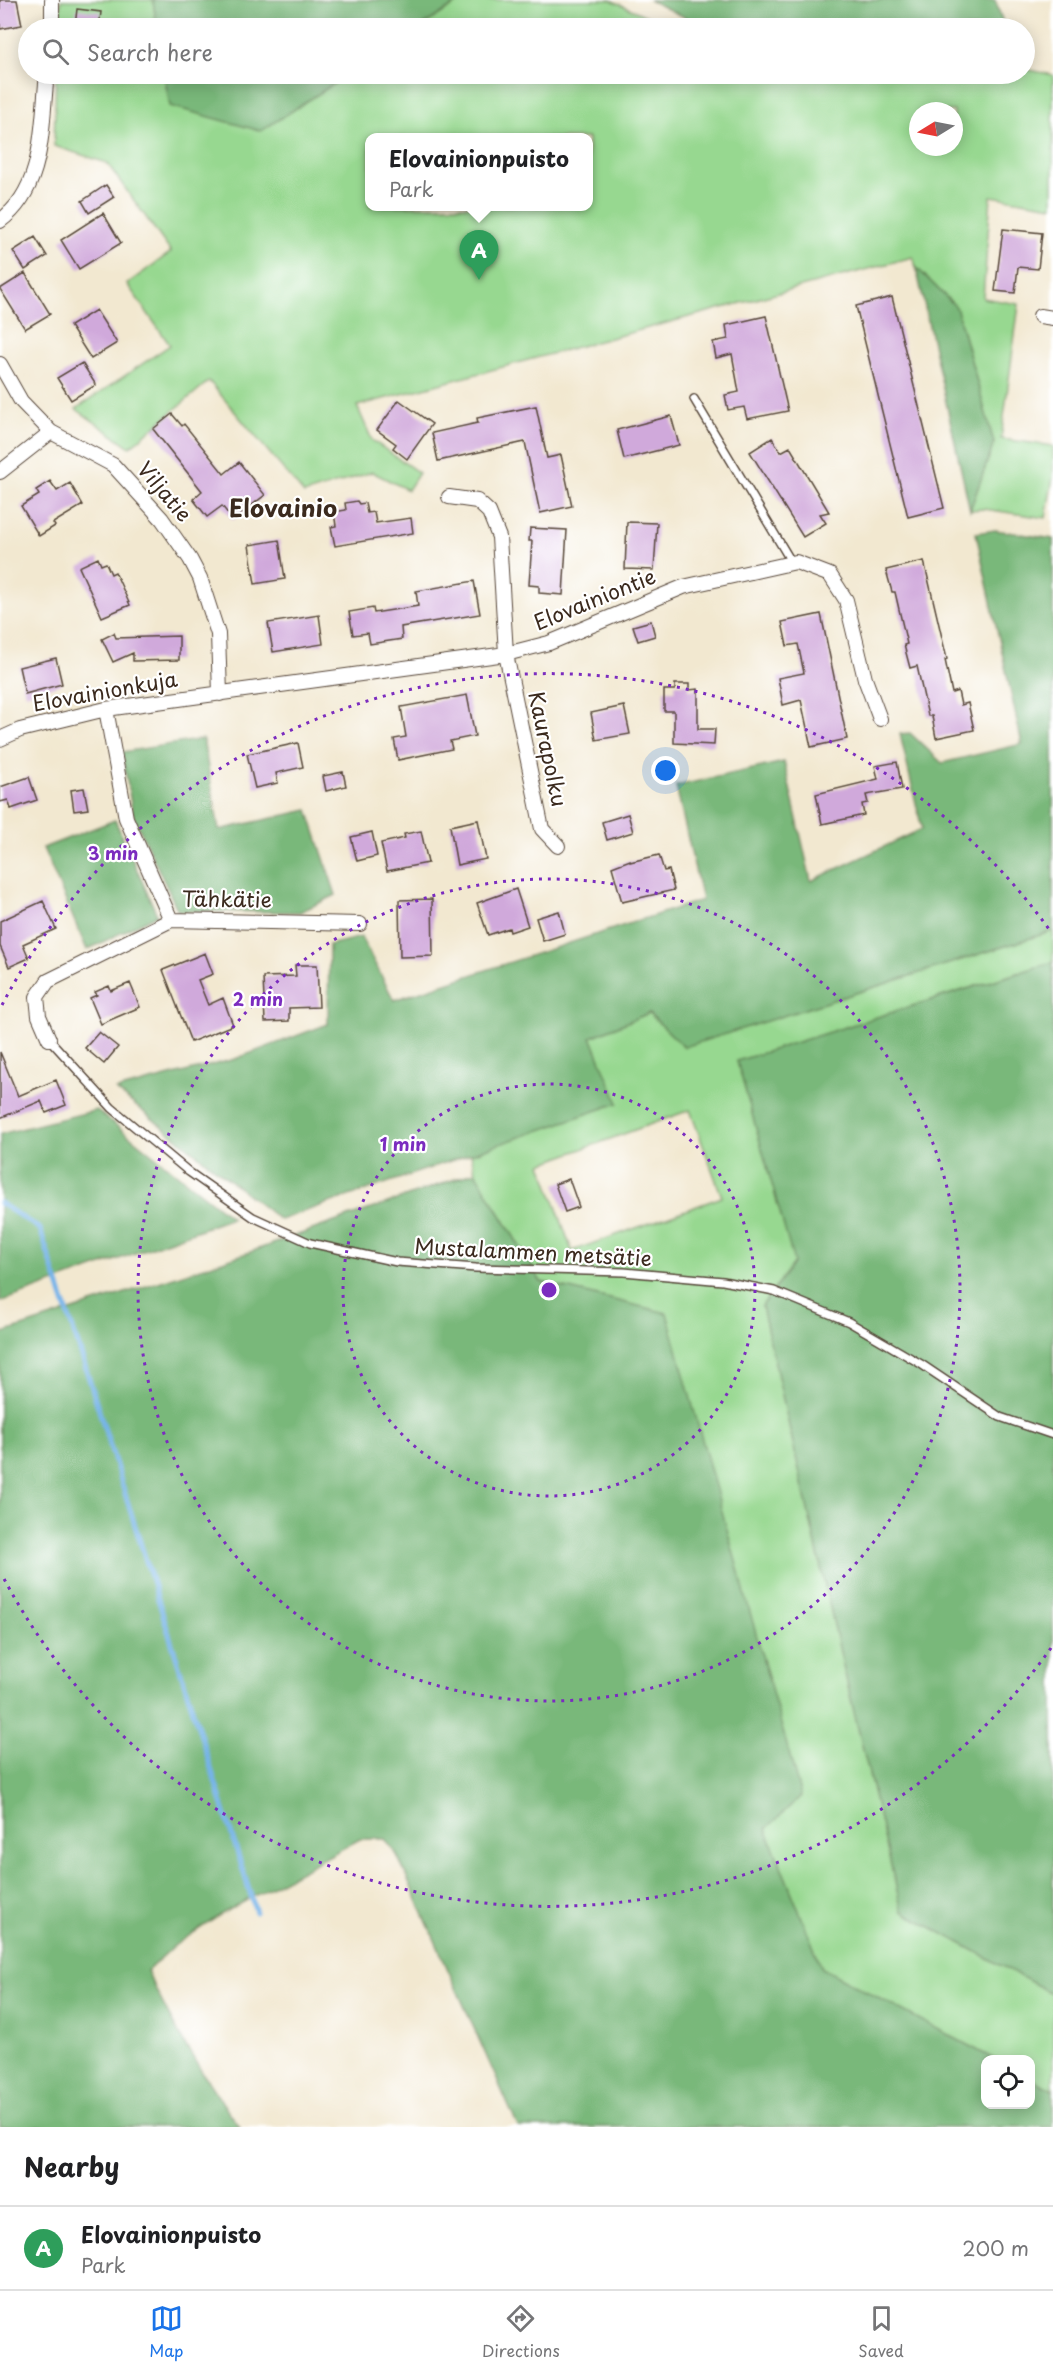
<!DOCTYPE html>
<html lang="en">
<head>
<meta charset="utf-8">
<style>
	body { margin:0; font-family:"Playpen Sans",sans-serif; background:#f2f2f2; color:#202124 }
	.controls { position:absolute; right:18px; bottom:18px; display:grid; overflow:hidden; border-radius:12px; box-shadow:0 3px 15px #0003 }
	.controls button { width:54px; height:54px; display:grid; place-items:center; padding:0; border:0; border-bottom:2px solid #e0e0e0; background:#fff; color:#202124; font:30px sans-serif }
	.compass { position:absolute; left:909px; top:102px; width:54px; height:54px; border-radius:50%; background:#fff; box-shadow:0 3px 15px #0003; rotate:260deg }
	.you { position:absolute; left:666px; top:771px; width:21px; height:21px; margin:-15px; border:4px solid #fff; border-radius:50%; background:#1a73e8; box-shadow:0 0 0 9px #1a73e833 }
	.badge { display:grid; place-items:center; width:39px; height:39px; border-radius:50%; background:#1a73e8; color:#fff; font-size:20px; font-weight:700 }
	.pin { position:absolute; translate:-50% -50px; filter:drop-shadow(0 2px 3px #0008) }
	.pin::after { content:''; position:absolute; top:32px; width:21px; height:18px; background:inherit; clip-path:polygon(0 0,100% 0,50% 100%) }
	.popup { position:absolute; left:365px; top:133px; width:228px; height:78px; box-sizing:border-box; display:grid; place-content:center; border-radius:12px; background:#fff; filter:drop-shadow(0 2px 4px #0005); font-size:20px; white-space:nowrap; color:#757577 }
	.popup b { font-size:22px; color:#202124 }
	.popup::after { content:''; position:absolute; left:50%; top:100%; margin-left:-12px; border:12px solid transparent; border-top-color:#fff }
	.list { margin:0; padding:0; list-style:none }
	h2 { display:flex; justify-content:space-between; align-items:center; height:78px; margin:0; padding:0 24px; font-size:26px }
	h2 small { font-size:20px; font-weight:400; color:#757577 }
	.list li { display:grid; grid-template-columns:39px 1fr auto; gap:18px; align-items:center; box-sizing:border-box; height:84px; padding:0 24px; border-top:2px solid #e0e0e0 }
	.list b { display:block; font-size:22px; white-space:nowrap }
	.list p { margin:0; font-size:20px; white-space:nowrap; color:#757577 }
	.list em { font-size:20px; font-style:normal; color:#757577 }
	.icon { flex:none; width:33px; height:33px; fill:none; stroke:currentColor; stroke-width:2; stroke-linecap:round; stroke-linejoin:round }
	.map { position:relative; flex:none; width:1053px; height:2127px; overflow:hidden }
	.search { position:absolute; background:#fff; box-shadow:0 3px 15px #0003; left:18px; right:18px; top:18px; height:66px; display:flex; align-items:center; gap:15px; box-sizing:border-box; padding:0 21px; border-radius:33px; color:#757577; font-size:22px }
	.sheet { height:162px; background:#fff }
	nav { display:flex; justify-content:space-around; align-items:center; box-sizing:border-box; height:84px; border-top:2px solid #e0e0e0; background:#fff; font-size:16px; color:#757577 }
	nav a { display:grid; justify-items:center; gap:3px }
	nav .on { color:#1a73e8 }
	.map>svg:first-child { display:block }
	.green { fill:#97d890; stroke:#698157; stroke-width:1.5; fill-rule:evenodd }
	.forest { fill:#79b87a; stroke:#5a714c; stroke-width:1.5 }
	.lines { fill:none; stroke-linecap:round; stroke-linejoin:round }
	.stream { stroke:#76b4e9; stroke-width:5 }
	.building { fill:#d0a9db }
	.lane-casing { stroke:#564639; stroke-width:10 }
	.street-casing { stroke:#564639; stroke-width:16 }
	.lane { stroke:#fff; stroke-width:7 }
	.street { stroke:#fff; stroke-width:14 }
	.ring { fill:none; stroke:#7b2cbf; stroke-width:3; stroke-dasharray:3 6 }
	.labels { text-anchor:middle; stroke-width:4.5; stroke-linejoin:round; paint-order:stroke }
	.street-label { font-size:21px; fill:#3b2a1e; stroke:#fff }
	.quarter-label { font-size:24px; font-weight:bold; fill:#3b2a1e; stroke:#fff }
	.centre { fill:#7b2cbf; stroke:#fff; stroke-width:3 }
	.ring-label { font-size:18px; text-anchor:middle; font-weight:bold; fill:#7b2cbf; stroke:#fff; stroke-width:4.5; stroke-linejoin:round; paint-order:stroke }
</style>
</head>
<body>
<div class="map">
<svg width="1053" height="2127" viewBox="0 0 1053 2127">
	<rect width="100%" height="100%" fill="#fff"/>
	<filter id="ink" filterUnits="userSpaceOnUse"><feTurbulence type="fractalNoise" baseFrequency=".0167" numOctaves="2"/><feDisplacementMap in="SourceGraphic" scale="12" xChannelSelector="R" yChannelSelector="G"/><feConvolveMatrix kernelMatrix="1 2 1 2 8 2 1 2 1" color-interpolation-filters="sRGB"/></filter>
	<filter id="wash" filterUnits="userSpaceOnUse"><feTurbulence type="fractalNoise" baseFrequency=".008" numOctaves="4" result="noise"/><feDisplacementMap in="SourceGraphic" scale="24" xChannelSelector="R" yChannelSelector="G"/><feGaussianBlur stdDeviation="1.35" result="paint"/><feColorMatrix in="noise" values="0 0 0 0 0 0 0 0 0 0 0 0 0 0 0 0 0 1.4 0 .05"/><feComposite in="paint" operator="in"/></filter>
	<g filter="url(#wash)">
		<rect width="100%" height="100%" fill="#f2e8d0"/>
		<path class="green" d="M 61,0 L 153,0 L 157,28 L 59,28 Z
			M 462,0 L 611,0 L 673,28 L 419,28 Z
			M 1025,69 L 1053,75 L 1053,206 L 991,196 L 983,298 L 1019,304 L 1001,439 L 1053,446 L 1053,477 L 1046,518 L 984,509 L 970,510 L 994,443 L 956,307 L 916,267 L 913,257 L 357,406 L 372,440 L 419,473 L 408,490 L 372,472 L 304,494 L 209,381 L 130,447 L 76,409 L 170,345 L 127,284 L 171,252 L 107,163 L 54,146 L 56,74 L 164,74 L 170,106 L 261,131 L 349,74 L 1024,74 ZM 918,111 L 954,111 L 954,147 L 918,147 ZM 370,138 L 588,138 L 588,206 L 370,206 Z
			M 1053,931 L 1053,962 L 737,1061 L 795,1262 L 762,1306 L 846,1678 L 902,1911 L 1053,1994 L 1053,2090 L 1031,2079 L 1030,2060 L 994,2059 L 822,1968 L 766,1829 L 667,1313 L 541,1282 L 475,1172 L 471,1154 L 617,1103 L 591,1037 L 649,1013 L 684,1047 ZM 690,1110 L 722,1197 L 572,1251 L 541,1164 Z"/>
		<path class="forest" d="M 153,0 L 462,0 L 419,28 L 157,28 Z
			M 649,0 L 995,0 L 1005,28 L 761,28 L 699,24 Z
			M 164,74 L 349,74 L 261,131 L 170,106 Z
			M 916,267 L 956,307 L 994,443 L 970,510 Z
			M 995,530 L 1053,539 L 1053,931 L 684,1047 L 649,1013 L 591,1037 L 618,1103 L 280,1220 L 116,1090 L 235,1059 L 328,1024 L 329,945 L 361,937 L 394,1000 L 702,900 L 676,786 L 784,762 L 811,881 L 922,829 L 900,734 L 910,733 L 942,763 L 1022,744 L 976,533 Z
			M 203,739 L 219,830 L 308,810 L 336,895 L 300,912 L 178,911 L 133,815 L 122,752 Z
			M 115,820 L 157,915 L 87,950 L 43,848 Z
			M 1053,962 L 1053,1994 L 902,1911 L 846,1678 L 762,1306 L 794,1262 L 737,1061 Z
			M 97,1110 L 232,1218 L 0,1302 L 0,1134 Z
			M 475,1172 L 541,1282 L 667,1313 L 801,1796 L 766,1829 L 822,1968 L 994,2059 L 986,2060 L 986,2104 L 1030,2104 L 1031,2079 L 1053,2090 L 1053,2127 L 518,2127 L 397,1855 L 385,1839 L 360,1839 L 225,1912 L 174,1946 L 147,1971 C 172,2026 204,2079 240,2127 L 0,2127 L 0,1334 L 250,1252 Z"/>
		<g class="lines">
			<path class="stream" d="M 0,1203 L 40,1229 L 85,1366 L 256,1912"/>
		</g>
		<g id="blocks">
			<path class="building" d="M 0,0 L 17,0 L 22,25 L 0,29 Z
				M 77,9 L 101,12 L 99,28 L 75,26 Z
				M 106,185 L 114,197 L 89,213 L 82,201 Z
				M 103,213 L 121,243 L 79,269 L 61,240 Z
				M 1003,229 L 1042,233 L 1038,269 L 1018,267 L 1015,293 L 995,291 Z
				M 35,237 L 47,256 L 25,270 L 13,251 Z
				M 25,273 L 50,314 L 25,329 L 0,289 Z
				M 892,297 L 944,508 L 908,517 L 856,306 Z
				M 96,310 L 117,343 L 91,359 L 70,326 Z
				M 766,316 L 788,411 L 747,419 L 744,407 L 728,410 L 725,395 L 739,392 L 732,354 L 716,358 L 713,342 L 728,339 L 726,325 Z
				M 82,363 L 96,385 L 71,400 L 57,378 Z
				M 399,400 L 432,424 L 407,459 L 393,448 L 396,444 L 377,430 Z
				M 536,406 L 547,458 L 561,455 L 572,506 L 540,513 L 525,442 L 438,461 L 432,433 L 478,423 L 477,418 Z
				M 172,414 L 182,426 L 184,424 L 224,474 L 239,462 L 265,495 L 233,520 L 222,506 L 207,517 L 193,499 L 202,491 L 153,429 Z
				M 671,416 L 679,445 L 624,459 L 617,430 Z
				M 772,438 L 781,452 L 790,447 L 829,512 L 820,514 L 826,523 L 803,537 L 750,452 Z
				M 50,481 L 57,491 L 70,483 L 83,505 L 53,523 L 55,526 L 39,536 L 21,506 L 39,495 L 36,490 Z
				M 357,501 L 359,504 L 365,503 L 367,513 L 374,512 L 376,523 L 411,518 L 413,533 L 335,546 L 331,527 L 336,526 L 334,512 L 346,510 L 345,503 Z
				M 627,522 L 657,523 L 654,570 L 625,569 Z
				M 530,528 L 567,530 L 563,595 L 539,593 L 539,586 L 529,585 L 532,541 L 529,541 Z
				M 279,540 L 285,579 L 255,584 L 249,545 Z
				M 98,558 L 101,565 L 106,563 L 111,574 L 115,572 L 130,605 L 102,617 L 79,567 Z
				M 924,561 L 947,659 L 945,660 L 952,693 L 958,691 L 961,705 L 968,703 L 974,730 L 936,738 L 932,716 L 928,716 L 917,666 L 910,668 L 904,645 L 907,644 L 895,592 L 892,592 L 886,570 Z
				M 474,581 L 480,614 L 401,627 L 402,639 L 370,644 L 368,633 L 353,635 L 349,612 L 373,608 L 374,613 L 418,606 L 416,591 Z
				M 821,614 L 847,739 L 811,747 L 801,700 L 783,705 L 778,678 L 804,673 L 798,644 L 787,646 L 782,622 Z
				M 319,615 L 323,644 L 273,652 L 268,623 Z
				M 651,621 L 655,636 L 638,641 L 633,626 Z
				M 114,633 L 116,638 L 179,636 L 179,660 L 133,661 L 133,653 L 113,662 L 102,639 Z
				M 56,658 L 62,684 L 25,694 L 19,667 Z
				M 675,684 L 689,684 L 689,690 L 698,689 L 698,729 L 715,729 L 714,745 L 674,743 L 674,711 L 664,711 L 664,690 L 675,690 Z
				M 467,695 L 475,736 L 450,741 L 452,749 L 398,760 L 394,739 L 406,737 L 401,707 Z
				M 624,706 L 630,734 L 596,740 L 591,713 Z
				M 298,743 L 303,767 L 276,773 L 278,783 L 255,788 L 247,754 Z
				M 897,762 L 902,789 L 866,795 L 868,803 L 862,804 L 864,815 L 822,824 L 816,794 L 878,779 L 875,766 Z
				M 343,772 L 346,786 L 326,791 L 323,776 Z
				M 29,777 L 37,800 L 11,809 L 8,800 L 0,802 L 0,787 Z
				M 84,788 L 88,809 L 74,811 L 71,790 Z
				M 628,814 L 633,832 L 607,840 L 602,822 Z
				M 478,820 L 486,859 L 457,865 L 450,826 Z
				M 421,831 L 428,863 L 387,871 L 381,843 L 405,838 L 404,834 Z
				M 372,832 L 377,856 L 357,861 L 351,837 Z
				M 659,855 L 664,871 L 669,870 L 674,890 L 622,902 L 612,867 L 630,860 L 630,862 Z
				M 516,889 L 528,926 L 510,932 L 509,928 L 488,935 L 477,903 Z
				M 432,899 L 433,956 L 400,957 L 399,900 Z
				M 43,901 L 56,929 L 23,944 L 29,958 L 9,967 L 0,946 L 0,921 Z
				M 559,911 L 565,934 L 543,941 L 536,918 Z
				M 205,953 L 213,974 L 198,980 L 208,1005 L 223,998 L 233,1025 L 191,1042 L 163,970 Z
				M 295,965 L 317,965 L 319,1007 L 289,1008 L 289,1021 L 265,1022 L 263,977 L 296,976 Z
				M 130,983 L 140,1007 L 101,1024 L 90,998 L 97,995 L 95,992 L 109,986 L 111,991 Z
				M 99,1032 L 118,1047 L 104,1064 L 85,1048 Z
				M 0,1052 L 18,1096 L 56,1080 L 66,1105 L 46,1113 L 41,1101 L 0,1118 Z
				M 569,1179 L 579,1207 L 565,1212 L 555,1184 Z"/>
		</g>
	</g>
	<g filter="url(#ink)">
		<use href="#blocks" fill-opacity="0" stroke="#564639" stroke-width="1.5"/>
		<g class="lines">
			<g class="lane-casing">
				<path id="lane" d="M 694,399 L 792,563
					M 49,1039 L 112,1108 L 189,1172 L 253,1217 L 310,1243 L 397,1262 L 476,1268 L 624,1272 L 723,1281 L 774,1291 L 849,1322 L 921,1364 L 1000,1417 L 1053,1435"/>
			</g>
			<g class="street-casing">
				<path id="street" d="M 52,28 L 52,0
					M 0,221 C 46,188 41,123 47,74
					M 1040,316 L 1053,318
					M 0,364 L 21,401 L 51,432 L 113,465 L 162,519 L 190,559 L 200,578 L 218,634 L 220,694
					M 0,472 L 51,432
					M 449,497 L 477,501 L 489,512 L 499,537 L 506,654 L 542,829 L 558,846
					M 106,709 L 126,818 L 171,920 L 360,924
					M 0,739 L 20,730 L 106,709 L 506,654 L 549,643 L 683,587 L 796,562 L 830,575 L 846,600 L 865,679 L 880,719
					M 49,1039 L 39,1016 L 37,997 L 48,981 L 171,920"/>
			</g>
			<use href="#lane" class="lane"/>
			<use href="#street" class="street"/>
		</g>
	</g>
	<g class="ring">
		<circle cx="549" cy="1290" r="206"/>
		<circle cx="549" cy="1290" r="411"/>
		<path d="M1051 1648A617 617 0 0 1 2 1575M2 1005A617 617 0 0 1 1051 932"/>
	</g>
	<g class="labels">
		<g class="street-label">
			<text transform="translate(164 492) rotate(50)" y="7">Viljatie</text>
			<text transform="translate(595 600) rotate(-22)" y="7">Elovainiontie</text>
			<text transform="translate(105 692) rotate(-10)" y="7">Elovainionkuja</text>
			<text transform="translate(547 749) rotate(78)" y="7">Kaurapolku</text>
			<text transform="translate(227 900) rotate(1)" y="7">Tähkätie</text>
			<text transform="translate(533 1253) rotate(3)" y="7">Mustalammen metsätie</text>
		</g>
		<g class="quarter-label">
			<text x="283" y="517">Elovainio</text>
		</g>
	</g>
	<circle cx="549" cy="1290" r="9" class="centre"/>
	<g class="ring-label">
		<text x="113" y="860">3 min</text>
		<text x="258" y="1006">2 min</text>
		<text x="403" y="1151">1 min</text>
	</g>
</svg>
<div class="controls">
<button><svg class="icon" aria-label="locate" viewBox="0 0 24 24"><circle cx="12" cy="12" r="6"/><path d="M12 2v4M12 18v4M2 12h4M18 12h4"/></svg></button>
</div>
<svg class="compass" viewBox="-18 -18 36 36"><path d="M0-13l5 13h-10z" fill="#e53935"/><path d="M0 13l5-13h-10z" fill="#757577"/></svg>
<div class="you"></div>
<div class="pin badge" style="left:479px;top:280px;background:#2e9e5b">A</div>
<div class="popup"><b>Elovainionpuisto</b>Park</div>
<div class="search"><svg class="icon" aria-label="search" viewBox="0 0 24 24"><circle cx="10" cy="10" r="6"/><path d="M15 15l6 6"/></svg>Search here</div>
</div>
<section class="sheet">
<h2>Nearby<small></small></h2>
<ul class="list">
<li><span class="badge" style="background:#2e9e5b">A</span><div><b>Elovainionpuisto</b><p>Park</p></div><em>200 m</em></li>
</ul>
</section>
<nav>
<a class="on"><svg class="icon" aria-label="map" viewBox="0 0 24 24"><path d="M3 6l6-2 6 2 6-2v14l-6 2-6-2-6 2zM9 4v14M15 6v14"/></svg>Map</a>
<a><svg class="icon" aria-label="directions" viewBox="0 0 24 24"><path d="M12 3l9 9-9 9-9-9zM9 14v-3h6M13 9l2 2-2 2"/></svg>Directions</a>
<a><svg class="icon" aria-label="saved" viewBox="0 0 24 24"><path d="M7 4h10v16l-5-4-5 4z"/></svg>Saved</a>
</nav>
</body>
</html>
